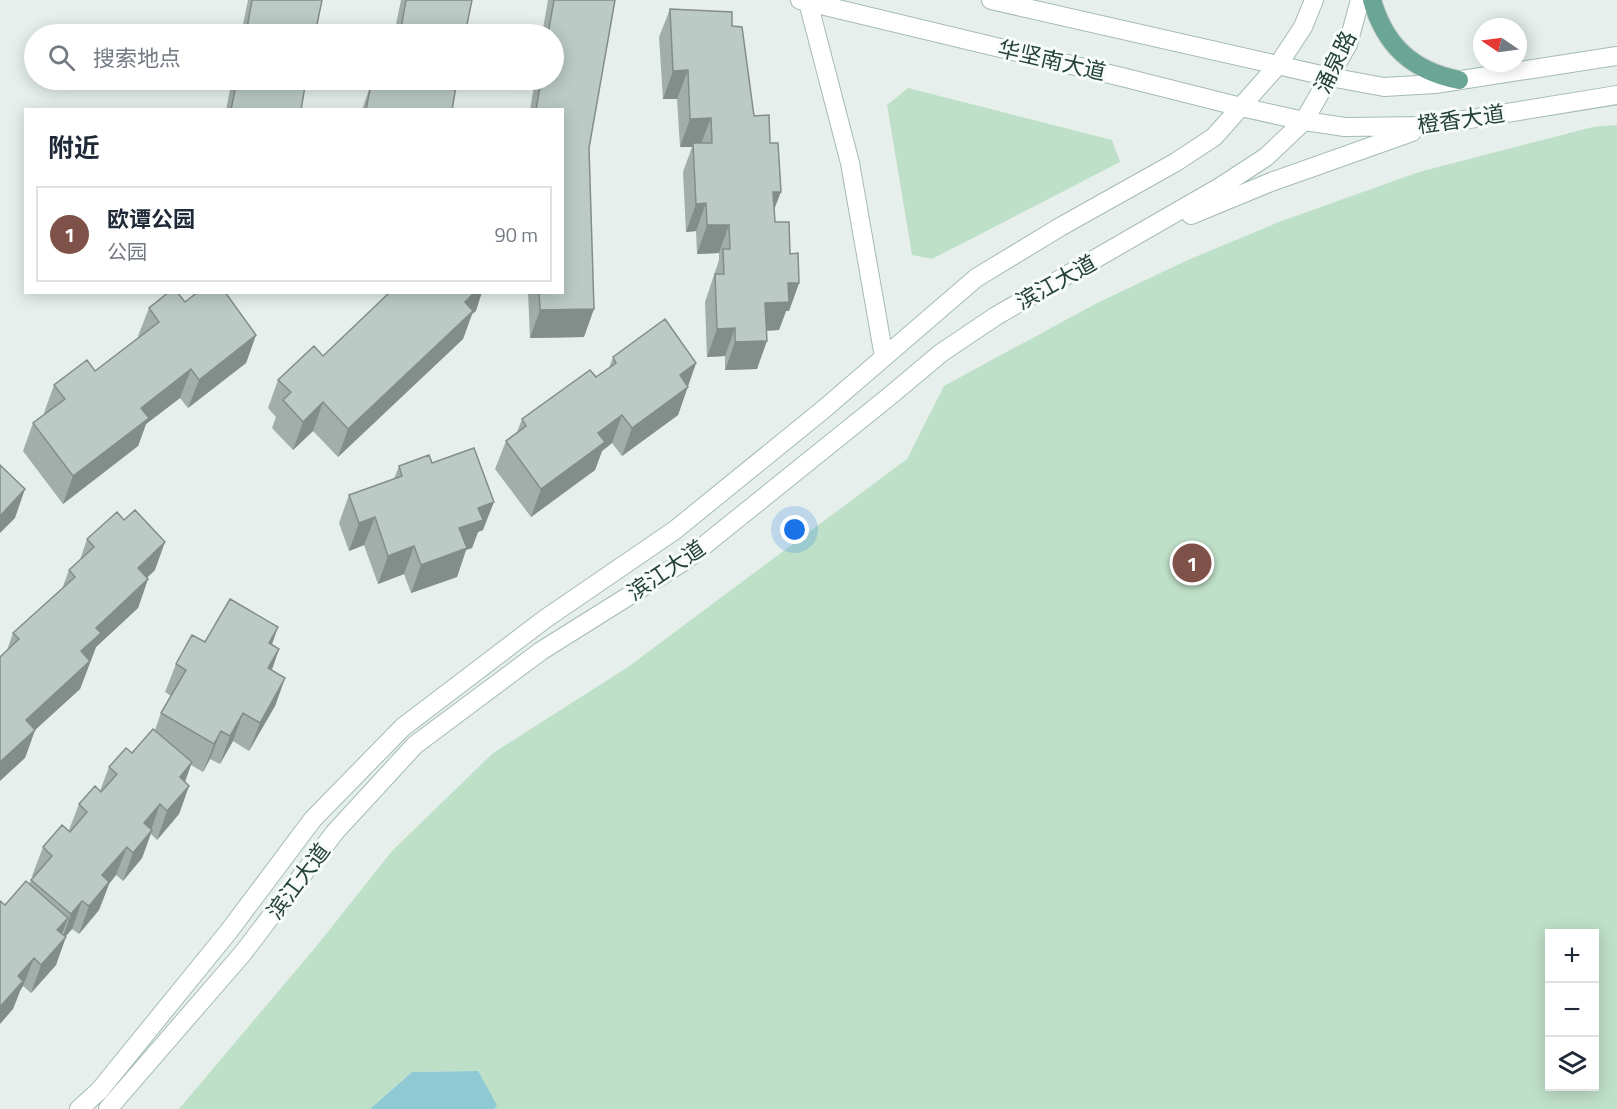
<!DOCTYPE html>
<html lang="zh">
<head>
<meta charset="utf-8">
<style>
	body { margin:0; font-family:"Titillium Web","Noto Sans SC",sans-serif; background:#f6f6f7; color:#1f2937 }
	.controls { position:absolute; right:18px; bottom:18px; display:grid; overflow:hidden; border-radius:0px; box-shadow:0 3px 15px #0003 }
	.controls button { width:54px; height:54px; display:grid; place-items:center; padding:0; border:0; border-bottom:2px solid #e0e1e3; background:#fff; color:#1f2937; font:30px sans-serif }
	.compass { position:absolute; left:1473px; top:18px; width:54px; height:54px; border-radius:50%; background:#fff; box-shadow:0 3px 15px #0003; rotate:283deg }
	.you { position:absolute; left:795px; top:530px; width:21px; height:21px; margin:-15px; border:4px solid #fff; border-radius:50%; background:#1a73e8; box-shadow:0 0 0 9px #1a73e833 }
	.badge { display:grid; place-items:center; width:39px; height:39px; border-radius:50%; background:#7f5249; color:#fff; font-size:20px; font-weight:700 }
	.pin { position:absolute; translate:-50% -50%; border:3px solid #fff; box-shadow:0 2px 6px #0006 }
	.list { margin:0; padding:0; list-style:none }
	h2 { display:flex; justify-content:space-between; align-items:center; height:78px; margin:0; padding:0 24px; font-size:26px }
	h2 small { font-size:20px; font-weight:400; color:#747a83 }
	.list li { display:grid; grid-template-columns:39px 1fr auto; gap:18px; align-items:center; box-sizing:border-box; height:96px; margin:0 12px 12px; padding:0 12px; border:2px solid #e0e1e3; border-radius:0px }
	.list b { display:block; font-size:22px; white-space:nowrap }
	.list p { margin:0; font-size:20px; white-space:nowrap; color:#747a83 }
	.list em { font-size:20px; font-style:normal; color:#747a83 }
	.icon { flex:none; width:33px; height:33px; fill:none; stroke:currentColor; stroke-width:2; stroke-linecap:round; stroke-linejoin:round }
	.map { position:relative; flex:none; width:1617px; height:1109px; overflow:hidden }
	.search { position:absolute; background:#fff; box-shadow:0 3px 15px #0003; left:24px; top:24px; width:540px; height:66px; display:flex; align-items:center; gap:15px; box-sizing:border-box; padding:0 21px; border-radius:33px; color:#747a83; font-size:22px }
	.panel { position:absolute; background:#fff; box-shadow:0 3px 15px #0003; left:24px; top:108px; width:540px; height:186px; border-radius:0px }
	.map>svg:first-child { display:block }
	.green { fill:#bfe0c8; fill-rule:evenodd }
	.water { fill:#8ec9d4 }
	.lines { fill:none; stroke-linecap:round; stroke-linejoin:round }
	.secondary-casing { stroke:#a4bbb3; stroke-width:20 }
	.primary-casing { stroke:#c2cac8; stroke-width:20 }
	.secondary { stroke:#fff; stroke-width:18 }
	.primary { stroke:#6aa596; stroke-width:18 }
	.wall { fill:#a1aea9 }
	.shaded-wall { fill:#838d89 }
	.building { fill:#bbcac4; stroke:#838d89; stroke-width:1.5 }
	.labels { text-anchor:middle; stroke-width:6; stroke-linejoin:round; paint-order:stroke }
	.street-label { font-size:22px; fill:#24423a; stroke:#f7fbf9 }
</style>
</head>
<body>
<div class="map">
<svg width="1617" height="1109" viewBox="0 0 1617 1109">
	<rect width="100%" height="100%" fill="#e6efeb"/>
	<path class="green" d="M 908,88 L 1112,140 L 1120,162 L 932,259 L 912,255 L 887,105 Z
		M 1617,125 L 1617,1109 L 495,1109 L 497,1105 L 477,1071 L 412,1072 L 370,1109 L 179,1109 L 319,943 L 392,851 L 493,753 L 628,667 L 907,459 L 944,386 L 1097,303 L 1188,260 L 1279,222 L 1419,172 L 1593,127 ZM 1550,934 L 1594,934 L 1594,1086 L 1550,1086 Z"/>
	<path class="water" d="M 478,1071 L 497,1105 L 495,1109 L 370,1109 L 412,1072 Z"/>
	<g class="lines">
		<g class="secondary-casing">
			<path id="secondary" d="M 800,0 L 1126,78 L 1241,107 L 1304,121 L 1345,127 L 1427,126 L 1617,95
				M 991,0 L 1330,77 L 1384,87 L 1435,84 L 1617,56
				M 808,2 L 850,163 L 884,357
				M 1191,215 L 1271,182 L 1412,132
				M 79,1109 L 99,1091 L 229,931 L 313,819 L 403,727 L 545,619 L 675,530 L 824,409 L 976,278 L 1060,227 L 1176,162 L 1214,137 L 1278,65 L 1303,27 L 1314,0
				M 108,1109 L 243,953 L 335,832 L 415,745 L 541,651 L 686,560 L 891,395 L 941,353 L 996,316 L 1220,187 L 1266,157 L 1304,121 L 1348,44 L 1360,0"/>
		</g>
		<g class="primary-casing">
			<path id="primary" d="M 1372,0 C 1385,46 1413,71 1459,80"/>
		</g>
		<use href="#secondary" class="secondary"/>
		<use href="#primary" class="primary"/>
	</g>
	<path class="wall" d="M 248,0 L 322,0 L 315,34 L 241,34 Z
		M 401,0 L 472,0 L 465,34 L 394,34 Z
		M 548,0 L 615,0 L 589,148 L 584,337 L 530,338 L 528,292 L 562,292 L 562,110 L 530,110 L 535,80 L 554,80 L 554,34 L 542,34 Z
		M 670,9 L 732,26 L 754,116 L 774,210 L 775,222 L 790,254 L 799,283 L 789,311 L 786,311 L 779,330 L 767,331 L 757,369 L 725,370 L 725,356 L 707,357 L 705,302 L 719,260 L 719,253 L 697,254 L 696,231 L 686,232 L 683,172 L 692,147 L 680,147 L 677,99 L 663,99 L 659,37 Z
		M 232,80 L 306,80 L 301,110 L 226,110 Z
		M 386,80 L 457,80 L 452,110 L 362,110 L 371,84 L 385,86 Z
		M 185,302 L 256,335 L 246,363 L 188,408 L 180,398 L 146,424 L 138,446 L 63,504 L 23,451 L 33,423 L 45,414 L 44,413 L 54,385 L 95,371 L 139,337 L 138,336 L 149,308 Z
		M 476,311 L 472,314 L 463,339 L 338,457 L 313,431 L 293,450 L 272,428 L 276,417 L 268,408 L 278,380 L 323,356 Z
		M 613,357 L 696,363 L 678,415 L 622,456 L 612,443 L 602,451 L 595,470 L 531,517 L 495,469 L 506,441 L 517,432 L 522,419 L 596,377 L 609,368 Z
		M 432,463 L 483,530 L 478,532 L 472,548 L 466,550 L 457,577 L 411,593 L 404,574 L 378,584 L 364,545 L 349,551 L 339,523 L 349,495 L 394,479 L 399,466 Z
		M 87,539 L 155,570 L 147,578 L 148,579 L 138,608 L 96,647 L 80,689 L 35,730 L 25,758 L 7,650 L 13,633 L 62,589 L 69,570 L 80,560 Z
		M 278,627 L 272,644 L 279,649 L 272,670 L 285,678 L 275,706 L 249,751 L 233,741 L 220,764 L 210,759 L 203,772 L 191,765 L 185,781 L 189,786 L 179,814 L 157,840 L 151,834 L 142,858 L 123,881 L 116,875 L 109,884 L 99,910 L 79,934 L 72,929 L 65,937 L 56,965 L 31,993 L 23,986 L 20,991 L 13,1009 L 5,905 L 29,884 L 31,880 L 34,877 L 32,876 L 43,847 L 69,830 L 79,804 L 100,791 L 109,767 L 132,753 L 155,730 L 161,713 L 171,696 L 165,692 L 176,664 L 205,642 Z"/>
	<path class="shaded-wall" d="M 688,70 L 677,99 L 663,99 L 673,71 Z
		M 711,118 L 700,146 L 693,143 L 692,147 L 680,147 L 690,119 Z
		M 773,192 L 781,192 L 770,220 Z
		M 706,203 L 696,231 L 686,232 L 696,204 Z
		M 707,225 L 729,225 L 719,253 L 697,254 Z
		M 788,283 L 799,283 L 789,311 L 786,311 L 779,330 L 755,331 L 765,303 Z
		M 475,292 L 482,292 L 476,311 L 472,314 L 463,339 L 338,457 L 348,429 L 465,302 Z
		M 594,309 L 584,337 L 530,338 L 540,310 Z
		M 735,328 L 725,356 L 707,357 L 717,329 Z
		M 256,335 L 246,363 L 188,408 L 199,380 Z
		M 767,341 L 757,369 L 725,370 L 735,342 Z
		M 696,363 L 678,415 L 622,456 L 632,428 L 680,375 Z
		M 191,369 L 180,398 L 146,424 L 138,446 L 63,504 L 73,476 L 141,408 Z
		M 323,402 L 313,431 L 293,450 L 303,422 Z
		M 622,415 L 612,443 L 602,451 L 595,470 L 531,517 L 541,489 L 598,433 Z
		M 25,489 L 15,518 L 0,533 L 0,516 Z
		M 494,502 L 483,530 L 478,532 L 472,548 L 466,550 L 457,577 L 411,593 L 421,565 L 459,528 L 478,508 Z
		M 375,517 L 364,545 L 349,551 L 359,523 Z
		M 165,542 L 155,570 L 127,596 L 138,568 Z
		M 414,546 L 404,574 L 378,584 L 388,556 Z
		M 148,579 L 138,608 L 96,647 L 80,689 L 35,730 L 25,758 L 0,781 L 0,762 L 26,720 L 81,651 L 96,628 Z
		M 278,627 L 268,655 L 269,643 Z
		M 279,649 L 269,677 L 268,668 Z
		M 285,678 L 275,706 L 249,751 L 260,723 Z
		M 243,713 L 233,741 L 220,764 L 230,736 Z
		M 221,731 L 210,759 L 203,772 L 214,744 Z
		M 192,762 L 182,790 L 180,777 Z
		M 189,786 L 179,814 L 157,840 L 167,811 Z
		M 160,804 L 150,833 L 144,823 Z
		M 152,830 L 142,858 L 123,881 L 133,853 Z
		M 127,847 L 116,875 L 109,884 L 99,910 L 79,934 L 89,906 L 102,875 Z
		M 82,901 L 72,929 L 61,942 L 71,914 Z
		M 68,918 L 57,946 L 57,930 Z
		M 66,937 L 56,965 L 31,993 L 41,965 Z
		M 34,958 L 23,986 L 20,991 L 13,1009 L 0,1024 L 0,1007 L 18,976 Z"/>
	<path class="building" d="M 252,0 L 322,0 L 315,34 L 246,34 Z
		M 406,0 L 472,0 L 465,34 L 400,34 Z
		M 554,0 L 615,0 L 589,148 L 594,309 L 540,310 L 539,292 L 562,292 L 562,110 L 536,110 L 541,80 L 554,80 L 554,34 L 548,34 Z
		M 670,9 L 732,12 L 732,26 L 742,27 L 754,116 L 769,115 L 770,143 L 778,143 L 781,192 L 773,192 L 775,222 L 789,222 L 790,254 L 798,253 L 799,283 L 788,283 L 789,302 L 765,303 L 767,341 L 735,342 L 735,328 L 717,329 L 715,274 L 724,274 L 723,249 L 730,249 L 729,225 L 707,225 L 706,203 L 696,204 L 693,143 L 712,143 L 711,118 L 690,119 L 688,70 L 673,71 Z
		M 237,80 L 306,80 L 301,110 L 231,110 Z
		M 391,80 L 457,80 L 452,110 L 366,110 L 371,84 L 390,87 Z
		M 169,292 L 177,292 L 185,302 L 198,292 L 225,292 L 256,335 L 199,380 L 191,369 L 141,408 L 149,418 L 73,476 L 33,423 L 65,399 L 54,385 L 87,360 L 95,371 L 159,322 L 149,308 Z
		M 390,292 L 475,292 L 465,302 L 473,311 L 348,429 L 323,402 L 303,422 L 283,400 L 291,392 L 278,380 L 314,346 L 323,356 Z
		M 665,319 L 696,363 L 680,375 L 688,387 L 632,428 L 622,415 L 598,433 L 605,442 L 541,489 L 506,441 L 526,426 L 522,419 L 590,370 L 596,377 L 616,363 L 613,357 Z
		M 474,448 L 494,502 L 478,508 L 483,520 L 459,528 L 467,548 L 421,565 L 414,546 L 388,556 L 375,517 L 359,523 L 349,495 L 402,476 L 399,466 L 429,455 L 432,463 Z
		M 0,465 L 25,489 L 0,516 Z
		M 135,510 L 165,542 L 138,568 L 148,579 L 96,628 L 101,633 L 81,651 L 90,661 L 26,720 L 35,730 L 0,762 L 0,657 L 19,639 L 13,633 L 75,577 L 69,570 L 94,547 L 87,539 L 117,512 L 124,520 Z
		M 230,599 L 278,627 L 269,643 L 279,649 L 268,668 L 285,678 L 260,723 L 243,713 L 230,736 L 221,731 L 214,744 L 161,713 L 186,670 L 176,664 L 192,635 L 205,642 Z
		M 153,729 L 192,762 L 180,777 L 189,786 L 167,811 L 160,804 L 144,823 L 152,830 L 133,853 L 127,847 L 102,875 L 109,882 L 89,906 L 82,901 L 71,914 L 31,880 L 52,856 L 43,847 L 62,825 L 70,832 L 87,812 L 79,804 L 95,786 L 101,792 L 117,774 L 109,767 L 126,748 L 132,753 Z
		M 26,881 L 68,918 L 57,930 L 66,937 L 41,965 L 34,958 L 18,976 L 23,981 L 0,1007 L 0,901 L 5,905 Z"/>
	<g class="labels">
		<g class="street-label">
			<text transform="translate(1052 60) rotate(13)" y="8">华坚南大道</text>
			<text transform="translate(1335 62) rotate(-64)" y="8">涌泉路</text>
			<text transform="translate(1461 119) rotate(-8)" y="8">橙香大道</text>
			<text transform="translate(1056 282) rotate(-29)" y="8">滨江大道</text>
			<text transform="translate(666 570) rotate(-34)" y="8">滨江大道</text>
			<text transform="translate(298 881) rotate(-53)" y="8">滨江大道</text>
		</g>
	</g>
</svg>
<div class="controls">
<button>+</button>
<button>−</button>
<button><svg class="icon" aria-label="layers" viewBox="0 0 24 24"><path d="M12 4l9 5-9 5-9-5zM3 14l9 5 9-5"/></svg></button>
</div>
<svg class="compass" viewBox="-18 -18 36 36"><path d="M0-13l5 13h-10z" fill="#e53935"/><path d="M0 13l5-13h-10z" fill="#747a83"/></svg>
<div class="you"></div>
<div class="pin badge" style="left:1192px;top:563px">1</div>
<div class="search"><svg class="icon" aria-label="search" viewBox="0 0 24 24"><circle cx="10" cy="10" r="6"/><path d="M15 15l6 6"/></svg>搜索地点</div>
<section class="panel">
<h2>附近<small></small></h2>
<ul class="list">
<li><span class="badge">1</span><div><b>欧谭公园</b><p>公园</p></div><em>90 m</em></li>
</ul>
</section>
</div>
</body>
</html>
